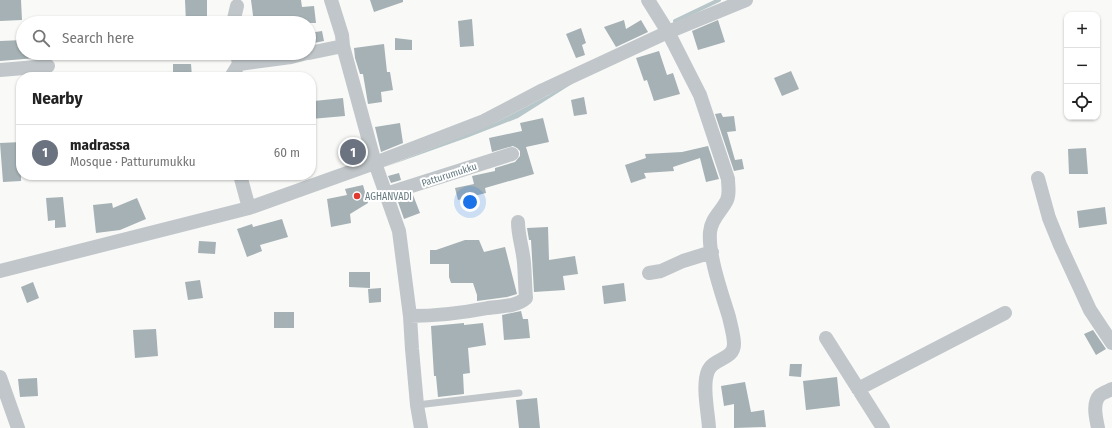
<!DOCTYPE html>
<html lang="en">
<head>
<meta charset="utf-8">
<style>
	body { margin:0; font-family:"Fira Sans Condensed",sans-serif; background:#f2f2f2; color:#222 }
	.controls { position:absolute; right:12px; top:12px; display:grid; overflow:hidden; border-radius:8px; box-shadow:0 1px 3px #0004 }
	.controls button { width:36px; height:36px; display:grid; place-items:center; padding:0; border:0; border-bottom:1px solid #e0e0e0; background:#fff; color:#222; font:20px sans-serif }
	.you { position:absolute; left:470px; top:202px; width:14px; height:14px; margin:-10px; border:3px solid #fff; border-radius:50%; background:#1a73e8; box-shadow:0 0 0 6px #1a73e833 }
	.badge { display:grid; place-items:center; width:26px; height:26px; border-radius:50%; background:#e03930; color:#fff; font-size:13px; font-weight:700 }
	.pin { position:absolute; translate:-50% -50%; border:2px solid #fff; box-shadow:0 1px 4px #0006 }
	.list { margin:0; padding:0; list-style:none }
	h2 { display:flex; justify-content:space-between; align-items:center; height:52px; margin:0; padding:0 16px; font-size:17px }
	h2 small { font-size:13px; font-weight:400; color:#767676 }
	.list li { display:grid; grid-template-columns:26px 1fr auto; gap:12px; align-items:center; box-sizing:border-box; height:56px; padding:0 16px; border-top:1px solid #e0e0e0 }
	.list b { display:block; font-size:15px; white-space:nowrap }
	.list p { margin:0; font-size:13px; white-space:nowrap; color:#767676 }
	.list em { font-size:13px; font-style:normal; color:#767676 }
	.icon { flex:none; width:22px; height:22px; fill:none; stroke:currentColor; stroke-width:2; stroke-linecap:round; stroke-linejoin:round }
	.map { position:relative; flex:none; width:1112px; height:428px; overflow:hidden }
	.search { position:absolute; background:#fff; box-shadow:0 1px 3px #0004; left:16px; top:16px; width:300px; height:44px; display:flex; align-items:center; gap:10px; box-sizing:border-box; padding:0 14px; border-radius:22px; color:#767676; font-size:15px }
	.panel { position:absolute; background:#fff; box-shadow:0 1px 3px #0004; left:16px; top:72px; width:300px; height:108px; border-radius:16px }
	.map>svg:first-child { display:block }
	.water { fill:#b7c6c8 }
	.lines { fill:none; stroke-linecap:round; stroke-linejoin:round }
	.stream { stroke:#b7c6c8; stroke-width:4 }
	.building { fill:#a5b1b4 }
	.lane { stroke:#c0c6c9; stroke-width:7 }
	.street { stroke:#c0c6c9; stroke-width:14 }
	.poi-dot { fill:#e03930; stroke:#fff; stroke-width:1.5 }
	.labels { text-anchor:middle; stroke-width:4; stroke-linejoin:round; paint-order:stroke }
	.street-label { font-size:10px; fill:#657a81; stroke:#fff }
	.poi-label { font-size:10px; fill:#657a81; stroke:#fff; text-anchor:start }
</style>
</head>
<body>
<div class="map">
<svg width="1112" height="428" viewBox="0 0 1112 428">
	<rect width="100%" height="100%" fill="#f9f9f7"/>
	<path class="water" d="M 583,77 L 518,118 L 469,137 L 385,167 L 495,123 Z"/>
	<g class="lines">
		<path class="stream" d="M 675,21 L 719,0"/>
	</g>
	<path class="building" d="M 0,0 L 21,0 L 22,20 L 0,21 Z
		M 185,0 L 207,0 L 207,23 L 186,23 Z
		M 251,0 L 301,0 L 302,7 L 314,6 L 316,23 L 254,23 Z
		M 370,0 L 403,0 L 403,2 L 374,12 Z
		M 472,19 L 474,46 L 460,47 L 458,21 Z
		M 624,20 L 626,29 L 641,20 L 648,32 L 616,47 L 604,27 Z
		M 718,20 L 725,42 L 698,50 L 692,31 Z
		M 581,28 L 586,43 L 582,45 L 585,55 L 576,58 L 566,34 Z
		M 322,31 L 324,41 L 309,44 L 309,33 Z
		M 395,38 L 412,40 L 412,50 L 395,50 Z
		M 23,40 L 23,53 L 36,53 L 36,58 L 0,61 L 0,41 Z
		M 384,44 L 387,72 L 390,72 L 393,90 L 381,92 L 382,102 L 368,104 L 363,74 L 360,74 L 355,58 L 354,48 Z
		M 659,51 L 667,75 L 673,73 L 680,94 L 654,101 L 647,80 L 644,81 L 636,58 Z
		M 173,64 L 191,64 L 192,77 L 173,77 Z
		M 791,71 L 799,89 L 782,96 L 774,78 Z
		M 584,97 L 587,114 L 574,116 L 571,100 Z
		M 343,98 L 345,116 L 311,119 L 311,107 L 315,106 L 314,101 Z
		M 721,113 L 723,117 L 734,116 L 736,131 L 727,132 L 735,160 L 742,159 L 744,169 L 734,171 L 715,114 Z
		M 543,118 L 549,142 L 526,147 L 534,174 L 485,188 L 486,193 L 458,200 L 455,188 L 474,184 L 472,176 L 495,171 L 495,168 L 515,162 L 520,156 L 520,151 L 517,148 L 513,146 L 492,152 L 489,138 L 522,131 L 520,123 Z
		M 400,123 L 403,143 L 381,152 L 375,127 Z
		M 360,141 L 365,157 L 344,164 L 340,147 Z
		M 21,142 L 21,181 L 3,182 L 0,143 Z
		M 708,146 L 719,179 L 706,182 L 700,158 L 673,167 L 674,171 L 644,173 L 646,178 L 631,183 L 625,165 L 646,158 L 645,154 L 682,152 Z
		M 1086,148 L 1088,174 L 1069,174 L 1068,149 Z
		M 399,173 L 401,180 L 391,183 L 388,176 Z
		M 363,185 L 368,203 L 350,214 L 351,223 L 331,227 L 327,199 L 347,195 L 345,189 Z
		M 413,195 L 420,213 L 404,219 L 397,199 Z
		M 63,197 L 66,227 L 55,228 L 55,220 L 48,221 L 46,198 Z
		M 137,198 L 146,219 L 120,230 L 96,233 L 93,205 L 112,203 L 113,208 Z
		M 1105,207 L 1107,224 L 1079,228 L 1077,211 Z
		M 282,219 L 288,237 L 260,245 L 262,251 L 247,257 L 237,229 L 252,224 L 253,227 Z
		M 548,227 L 549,260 L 575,256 L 578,274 L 563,276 L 565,290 L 534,292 L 531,240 L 529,240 L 527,228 Z
		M 465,240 L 479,240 L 484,252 L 505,247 L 517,294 L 507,297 L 477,301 L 477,295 L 473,283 L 451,283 L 449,277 L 449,264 L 430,264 L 430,250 L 436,250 Z
		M 199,241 L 216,242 L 215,254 L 198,253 Z
		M 349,272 L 370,272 L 370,288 L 349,287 Z
		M 200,280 L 203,298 L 188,300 L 185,282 Z
		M 33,282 L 39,298 L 27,303 L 21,287 Z
		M 624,283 L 626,301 L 604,304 L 602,286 Z
		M 381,288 L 381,302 L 369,303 L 368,289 Z
		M 521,311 L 523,319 L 528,319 L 530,338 L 504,340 L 502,315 Z
		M 274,312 L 294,312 L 294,328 L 274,328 Z
		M 464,323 L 464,325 L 483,323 L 486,345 L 468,348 L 470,373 L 463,374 L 464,394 L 438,397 L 436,376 L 434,376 L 431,326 Z
		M 156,329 L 158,356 L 135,358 L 133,330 Z
		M 1093,330 L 1106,349 L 1096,355 L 1084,334 Z
		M 790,364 L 802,364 L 801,377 L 789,376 Z
		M 837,377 L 840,406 L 806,410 L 803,381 Z
		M 37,378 L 38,396 L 20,397 L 18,379 Z
		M 745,382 L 751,412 L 764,410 L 766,427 L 734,428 L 734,404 L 724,406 L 721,386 Z
		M 537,398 L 540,428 L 519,428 L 516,400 Z"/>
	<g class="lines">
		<path class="lane" d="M 417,405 L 519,393"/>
		<path class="street" d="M 331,0 L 342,35 L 343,46 L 375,163 L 399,231 L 410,316 L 412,349 L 417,405 L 421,428
			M 648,0 L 668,32 L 700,95 L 728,179 C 728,186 730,193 727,200 C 722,211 711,218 710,232 C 708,255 722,294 729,317 C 731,326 734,336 734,344 C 734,360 713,358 708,371 C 702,385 708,412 709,428
			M 233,23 L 237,6
			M 237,53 L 239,64 L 291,57 L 307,53
			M 309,53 L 343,46
			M 0,70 L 48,66
			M 231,77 L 239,64
			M 240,175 L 249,208
			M 1038,178 L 1049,218 L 1060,245 L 1090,310 L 1112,343
			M 386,194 L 512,154
			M 0,271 L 249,208 L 375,163 L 484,121 L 543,90 L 668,32 L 746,0
			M 649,273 L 661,271 L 683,261 L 712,252
			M 410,316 C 437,316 462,313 488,308 C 501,306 516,307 526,298 C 525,286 525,275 524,263 C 523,249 518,236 518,222
			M 826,338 L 883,428
			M 0,377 L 18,428
			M 858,389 L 1005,313
			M 1098,428 C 1096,418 1092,403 1100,395 C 1103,393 1108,391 1112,389"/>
	</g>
	<circle class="poi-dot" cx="357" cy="196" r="4"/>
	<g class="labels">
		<g class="street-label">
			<text transform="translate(449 174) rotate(-18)" y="4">Patturumukku</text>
		</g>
		<g class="poi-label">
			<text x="365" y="200">AGHANVADI</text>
		</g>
	</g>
</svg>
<div class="controls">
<button>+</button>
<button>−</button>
<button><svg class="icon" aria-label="locate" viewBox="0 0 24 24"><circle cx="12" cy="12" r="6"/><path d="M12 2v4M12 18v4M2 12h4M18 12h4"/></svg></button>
</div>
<div class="you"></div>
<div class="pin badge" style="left:353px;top:152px;background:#6b7280">1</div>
<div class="search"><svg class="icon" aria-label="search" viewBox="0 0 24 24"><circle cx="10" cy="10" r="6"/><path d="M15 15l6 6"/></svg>Search here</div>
<section class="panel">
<h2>Nearby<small></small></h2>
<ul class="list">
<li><span class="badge" style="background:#6b7280">1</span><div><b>madrassa</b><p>Mosque · Patturumukku</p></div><em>60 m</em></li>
</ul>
</section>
</div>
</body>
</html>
